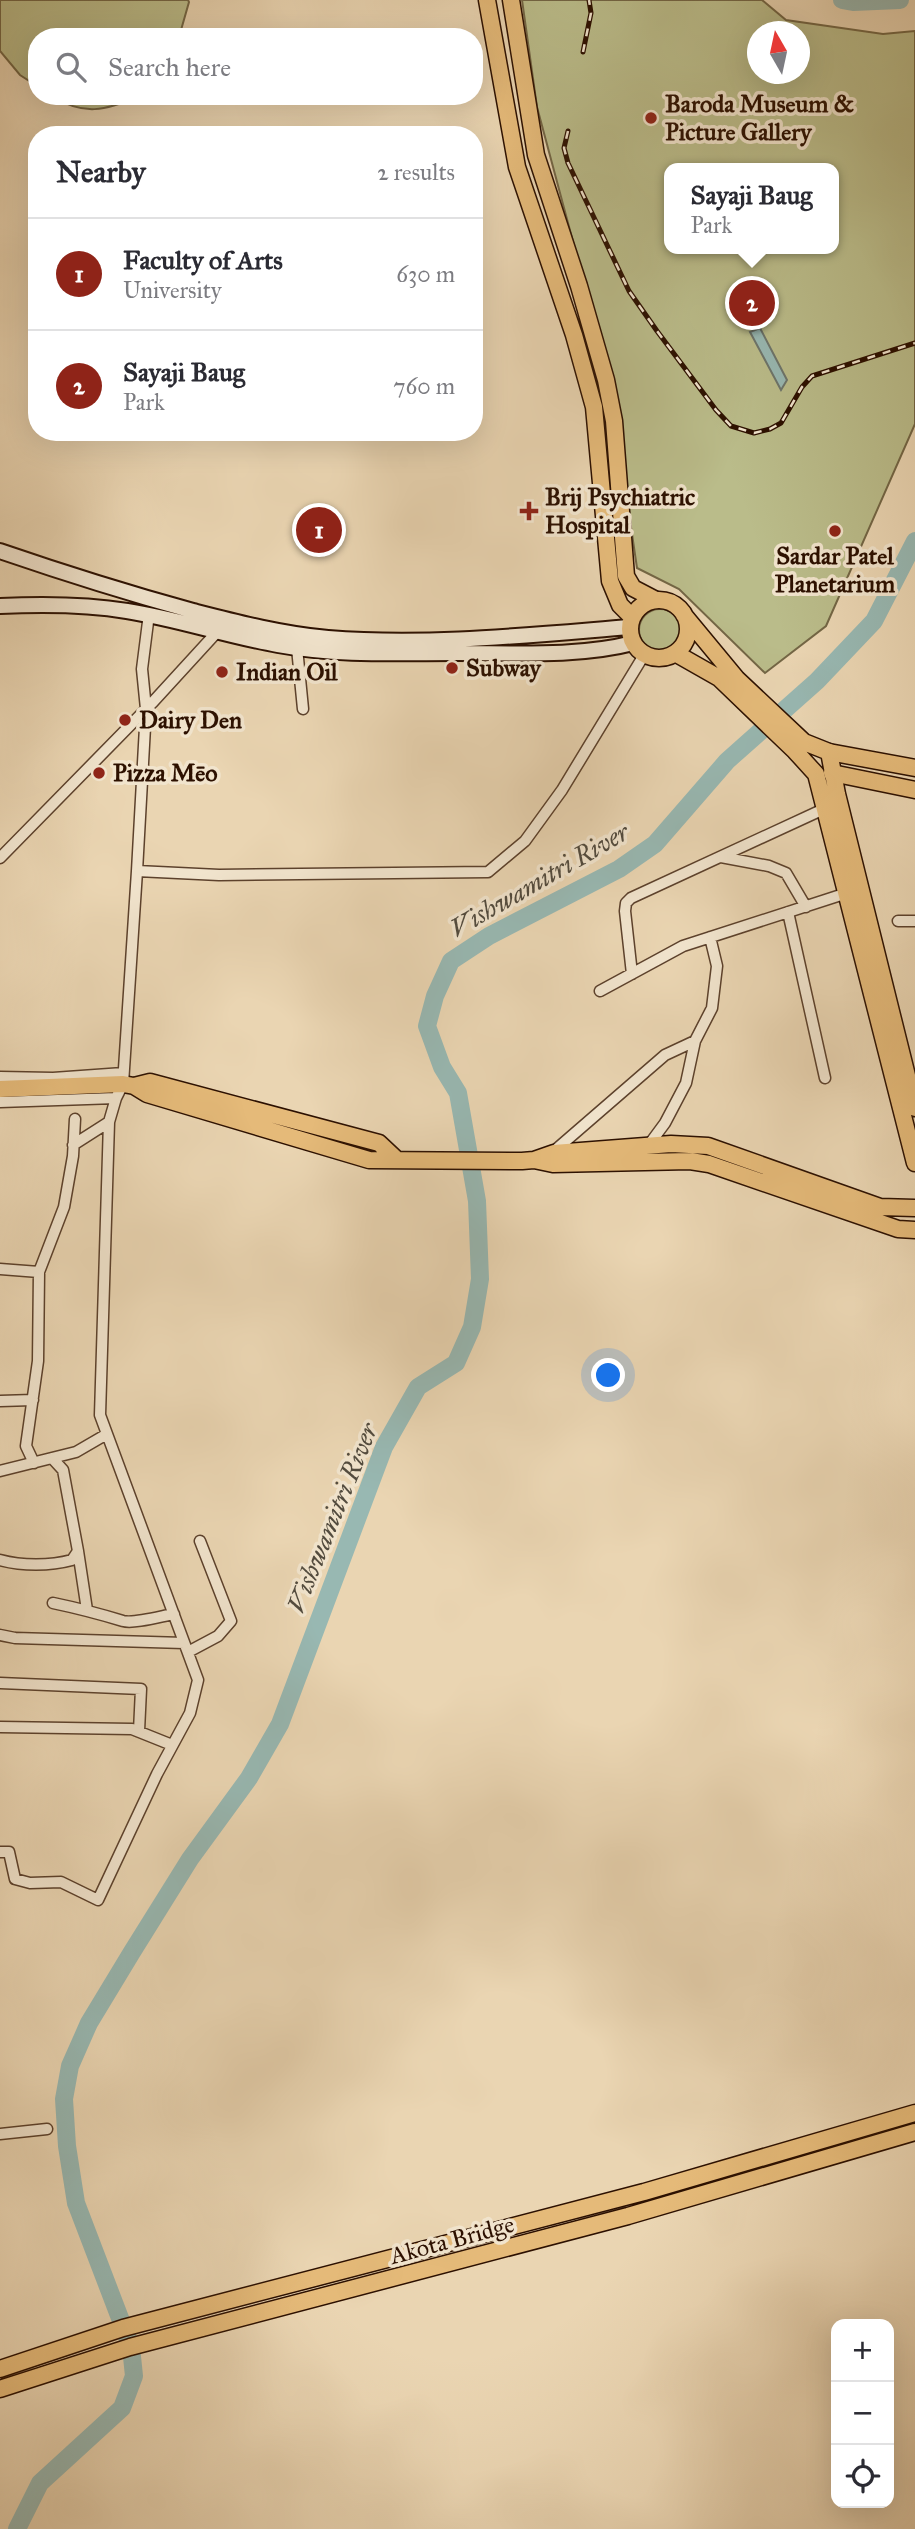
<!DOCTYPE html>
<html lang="en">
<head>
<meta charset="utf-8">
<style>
	body { margin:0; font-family:"IM FELL Great Primer",serif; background:#f7f7f7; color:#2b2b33 }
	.controls { position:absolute; right:21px; bottom:21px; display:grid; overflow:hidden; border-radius:14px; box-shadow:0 7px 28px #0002 }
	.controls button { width:63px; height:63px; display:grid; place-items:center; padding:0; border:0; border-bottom:2px solid #e1e1e2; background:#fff; color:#2b2b33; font:35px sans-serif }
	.compass { position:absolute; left:747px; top:21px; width:63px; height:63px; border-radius:50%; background:#fff; box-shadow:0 7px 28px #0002; rotate:351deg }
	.you { position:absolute; left:609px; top:1376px; width:24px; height:24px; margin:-18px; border:5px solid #fff; border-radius:50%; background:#1a73e8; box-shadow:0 0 0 10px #1a73e833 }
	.badge { display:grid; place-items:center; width:46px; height:46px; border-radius:50%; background:#8f2418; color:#fff; font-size:23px; font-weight:700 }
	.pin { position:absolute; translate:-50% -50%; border:4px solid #fff; box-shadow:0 2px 7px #0006 }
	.popup { position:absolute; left:664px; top:163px; width:175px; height:91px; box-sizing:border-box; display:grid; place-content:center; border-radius:14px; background:#fff; filter:drop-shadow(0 2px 5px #0005); font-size:23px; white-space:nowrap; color:#7c7c81 }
	.popup b { font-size:26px; color:#2b2b33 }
	.popup::after { content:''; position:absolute; left:50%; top:100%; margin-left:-14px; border:14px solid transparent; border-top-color:#fff }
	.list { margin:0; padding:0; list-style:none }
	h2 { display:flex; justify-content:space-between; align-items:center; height:91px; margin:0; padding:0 28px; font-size:30px }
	h2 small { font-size:23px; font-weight:400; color:#7c7c81 }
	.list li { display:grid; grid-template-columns:46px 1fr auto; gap:21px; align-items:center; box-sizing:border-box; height:112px; padding:0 28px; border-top:2px solid #e1e1e2 }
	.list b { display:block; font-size:26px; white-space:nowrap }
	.list p { margin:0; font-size:23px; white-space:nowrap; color:#7c7c81 }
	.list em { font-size:23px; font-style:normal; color:#7c7c81 }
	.icon { flex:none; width:38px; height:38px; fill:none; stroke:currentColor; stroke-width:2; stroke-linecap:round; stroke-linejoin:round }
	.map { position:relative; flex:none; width:915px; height:2529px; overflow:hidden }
	.search { position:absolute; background:#fff; box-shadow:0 7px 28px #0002; left:28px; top:28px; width:455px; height:77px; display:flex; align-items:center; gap:18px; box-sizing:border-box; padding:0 24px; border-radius:28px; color:#7c7c81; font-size:26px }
	.panel { position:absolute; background:#fff; box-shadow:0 7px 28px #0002; left:28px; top:126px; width:455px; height:315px; border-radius:28px }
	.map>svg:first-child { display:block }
	.green { fill:#babc8a; stroke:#736645; stroke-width:2; fill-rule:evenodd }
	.water { fill:#98b8b2; stroke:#6d756b; stroke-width:2 }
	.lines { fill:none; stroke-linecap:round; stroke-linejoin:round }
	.river { stroke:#98b8b2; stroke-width:18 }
	.minor-casing { stroke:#5c412c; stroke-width:13 }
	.secondary-casing { stroke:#2c1000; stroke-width:18 }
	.primary-casing { stroke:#2c1000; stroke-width:19 }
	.trunk-casing { stroke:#2c1000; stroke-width:19 }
	.minor { stroke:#f1e4cd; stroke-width:10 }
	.secondary { stroke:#f1e4cd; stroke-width:14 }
	.primary { stroke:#e5ba79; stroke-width:16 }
	.trunk { stroke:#e5ba79; stroke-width:16 }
	.rail-casing { stroke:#2c1000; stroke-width:5 }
	.rail { stroke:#f1e4cd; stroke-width:2.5; stroke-dasharray:8; stroke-linecap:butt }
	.poi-dot { fill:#8f2418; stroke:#f1e4cd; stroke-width:2.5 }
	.labels { text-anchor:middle; stroke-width:7; stroke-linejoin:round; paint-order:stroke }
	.poi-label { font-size:24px; font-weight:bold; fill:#2c1000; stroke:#f1e4cd; text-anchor:start }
	.street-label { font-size:24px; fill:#2c1000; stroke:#f1e4cd }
	.water-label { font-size:26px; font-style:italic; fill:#524b3e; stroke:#f1e4cd }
</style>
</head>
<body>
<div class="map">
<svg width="915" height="2529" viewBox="0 0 915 2529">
	<rect width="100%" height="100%" fill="#ead5b2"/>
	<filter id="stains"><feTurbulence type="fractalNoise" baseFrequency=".00286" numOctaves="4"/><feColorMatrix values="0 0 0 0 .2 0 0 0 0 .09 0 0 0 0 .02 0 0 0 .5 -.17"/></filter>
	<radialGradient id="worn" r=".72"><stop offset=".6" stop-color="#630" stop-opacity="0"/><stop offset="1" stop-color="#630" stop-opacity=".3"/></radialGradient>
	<path class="green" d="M 0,0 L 188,0 L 189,2 L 179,37 L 37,37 L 37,86 L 20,75 L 0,51 Z
		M 522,0 L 762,0 L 786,20 L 883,34 L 915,31 L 915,424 L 826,626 L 765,673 L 679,589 L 637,568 L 623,473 L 621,421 L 537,107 ZM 758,32 L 800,32 L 800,74 L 758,74 ZM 670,168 L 834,168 L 834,249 L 670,249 Z
		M 52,96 L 138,96 C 106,111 83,116 52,96 Z
		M639 630a21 21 0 1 1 42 0a21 21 0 1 1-42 0Z"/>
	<path class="water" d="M 760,328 L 787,380 L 781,390 L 750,332 Z"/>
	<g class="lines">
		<path class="river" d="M 842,0 L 853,2 L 900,0
			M 17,2529 L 40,2483 L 122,2408 L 134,2376 L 131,2347 L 76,2203 L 67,2146 L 64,2099 L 70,2066 L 89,2023 L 132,1952 L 190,1859 L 249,1778 L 280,1724 L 384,1447 L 418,1387 L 456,1363 L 472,1327 L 480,1279 L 477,1201 L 458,1093 L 442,1067 L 427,1026 L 435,996 L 451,961 L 489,936 L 619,869 L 655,844 L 727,761 L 817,681 L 874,621 L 915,541"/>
		<g class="minor-casing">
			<path id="minor" d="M 297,648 L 303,709
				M 721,857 L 769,866 L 786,873 L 806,907
				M 0,858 L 152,703 L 217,632
				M 137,871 L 219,875 L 488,872 L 525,841 L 562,790 L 644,655
				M 788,912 L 825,1078
				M 898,921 L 915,921
				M 632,974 L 625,911 L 626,903 L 631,898 L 826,808
				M 600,991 L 683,946 L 847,893
				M 0,1077 L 53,1078 L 123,1073
				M 0,1102 L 116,1098
				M 73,1145 L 109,1122
				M 648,1146 L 665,1123 L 686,1083 L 695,1041
				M 553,1152 L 665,1055 L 695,1041 L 712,1008 L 717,966 L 710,937
				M 0,1269 L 39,1272 L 64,1207 L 73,1156 L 75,1119
				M 0,1401 L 33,1400
				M 34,1463 L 26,1446 L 38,1361 L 39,1272
				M 0,1471 L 76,1452 L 107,1434
				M 78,1551 L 87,1610
				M 0,1560 C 22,1566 50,1566 72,1560 L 78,1551 L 63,1470 L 52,1458
				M 53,1603 C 77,1608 100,1614 123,1621 C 134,1624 162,1616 174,1614
				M 0,1635 L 15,1638 L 184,1643
				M 188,1652 L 218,1636 L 231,1621 L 200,1541
				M 0,1683 L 141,1689 L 139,1731
				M 0,1727 L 132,1729 L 172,1745
				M 0,1852 L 9,1852 L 15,1879 L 30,1883 L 61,1882 L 98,1900 L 157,1774 L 190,1713 L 198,1680 L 100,1415 L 109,1122 L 116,1098 L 123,1084 L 137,871 L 146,709 L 142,669 L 149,614
				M 0,2134 L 47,2129"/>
		</g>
		<g class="secondary-casing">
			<path id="secondary" d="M 0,551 C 64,573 128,593 193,611 C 236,622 282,634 328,638 C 427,646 530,635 630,627
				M 0,606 C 42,604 85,604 127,611 C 178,619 227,636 278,645 C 338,656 397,653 458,653 C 513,653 580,657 633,643"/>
		</g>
		<g class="primary-casing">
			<path id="primary" d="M 829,752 L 915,768
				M 832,773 L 915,790
				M 134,1086 L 150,1082 L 379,1143 L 395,1158
				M 0,1089 L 123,1084 L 134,1086 L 147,1094 L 369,1160 L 522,1161 L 534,1160 L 554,1153 L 671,1144 L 708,1146 L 880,1207 L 915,1208
				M 534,1160 L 553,1164 L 690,1161 L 709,1164 L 898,1229 L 915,1230
				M 0,2369 L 123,2328 L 644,2192 L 915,2113
				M 0,2389 L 130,2347 L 628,2216 L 915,2132"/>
		</g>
		<g class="trunk-casing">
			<path id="trunk" d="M 487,0 L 517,167 L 574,335 L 594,407 L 610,581 L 620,605 L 632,617
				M 511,0 L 536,155 L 579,286 L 606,380 L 614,421 L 626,576 L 633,588 L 656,600
				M630 629a29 29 0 1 1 58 0a29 29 0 1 1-58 0Z
				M 684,615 L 737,679 L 804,742 L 829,752 L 837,794 L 915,1108
				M 675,653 L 719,678 L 795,751 L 816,774 L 915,1163"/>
		</g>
		<use href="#minor" class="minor"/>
		<use href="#secondary" class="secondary"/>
		<use href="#primary" class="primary"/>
		<use href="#trunk" class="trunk"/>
		<g class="rail-casing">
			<path id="rail" d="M 583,52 L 591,13 L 589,0
				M 568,131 L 564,148 L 568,163 L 629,291 L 657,331 L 716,410 L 731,426 L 754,433 L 770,429 L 781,423 L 802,387 L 812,376 L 915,343"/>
		</g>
		<use href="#rail" class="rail"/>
	</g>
	<g class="poi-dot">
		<circle cx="651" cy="118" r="7"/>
		<path d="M525.5 500.5h7v7h7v7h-7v7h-7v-7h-7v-7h7z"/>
		<circle cx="835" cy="531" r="7"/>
		<circle cx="452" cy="668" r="7"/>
		<circle cx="222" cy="672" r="7"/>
		<circle cx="125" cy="720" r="7"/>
		<circle cx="99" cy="773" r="7"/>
	</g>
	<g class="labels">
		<g class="poi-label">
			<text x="665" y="112">Baroda Museum &amp;<tspan x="665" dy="28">Picture Gallery</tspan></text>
			<text x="545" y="505">Brij Psychiatric<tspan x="545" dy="28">Hospital</tspan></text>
			<text x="835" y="564" text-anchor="middle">Sardar Patel<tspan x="835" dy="28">Planetarium</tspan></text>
			<text x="466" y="676">Subway</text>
			<text x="236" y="680">Indian Oil</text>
			<text x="139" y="728">Dairy Den</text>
			<text x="113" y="781">Pizza Mēo</text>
		</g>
		<g class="street-label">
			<text transform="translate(452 2240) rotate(-15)" y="8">Akota Bridge</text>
		</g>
		<g class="water-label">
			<text transform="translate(539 880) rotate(-30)" y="9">Vishwamitri River</text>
			<text transform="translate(332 1518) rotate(-68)" y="9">Vishwamitri River</text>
		</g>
	</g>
	<rect width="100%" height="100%" filter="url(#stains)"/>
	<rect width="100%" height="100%" fill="url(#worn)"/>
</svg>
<div class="controls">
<button>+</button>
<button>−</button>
<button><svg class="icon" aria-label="locate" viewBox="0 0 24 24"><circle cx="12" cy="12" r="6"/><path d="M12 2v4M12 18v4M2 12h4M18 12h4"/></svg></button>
</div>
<svg class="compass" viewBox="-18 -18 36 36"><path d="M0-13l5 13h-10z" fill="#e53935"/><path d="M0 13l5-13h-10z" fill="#7c7c81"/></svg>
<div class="you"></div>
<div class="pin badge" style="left:319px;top:530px">1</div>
<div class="pin badge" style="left:752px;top:303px">2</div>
<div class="popup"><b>Sayaji Baug</b>Park</div>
<div class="search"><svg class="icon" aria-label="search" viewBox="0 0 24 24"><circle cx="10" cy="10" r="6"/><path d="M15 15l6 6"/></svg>Search here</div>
<section class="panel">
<h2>Nearby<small>2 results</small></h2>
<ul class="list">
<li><span class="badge">1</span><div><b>Faculty of Arts</b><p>University</p></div><em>630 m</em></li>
<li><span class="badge">2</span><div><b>Sayaji Baug</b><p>Park</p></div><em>760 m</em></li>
</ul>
</section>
</div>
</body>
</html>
